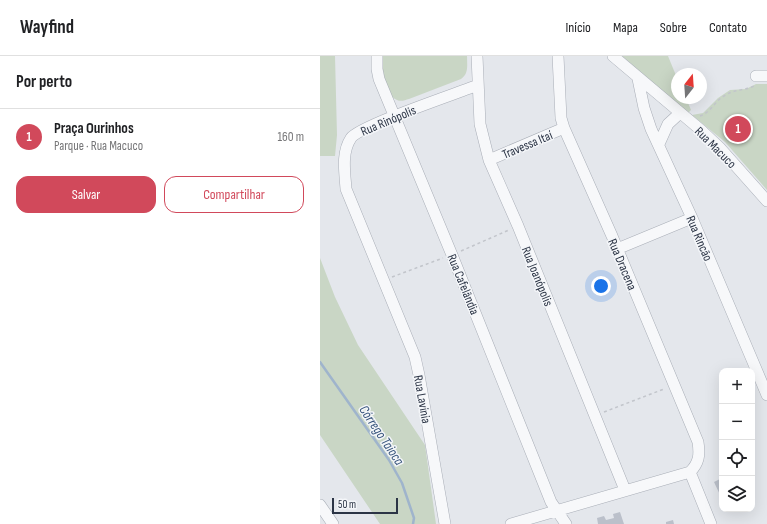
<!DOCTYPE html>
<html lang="pt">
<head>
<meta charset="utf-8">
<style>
	body { margin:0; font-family:"Sofia Sans Condensed",sans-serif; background:#f2f2f2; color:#202124 }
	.controls { position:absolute; right:12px; bottom:12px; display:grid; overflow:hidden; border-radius:8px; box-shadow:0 4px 16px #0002 }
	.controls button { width:36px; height:36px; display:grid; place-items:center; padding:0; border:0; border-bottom:1px solid #e0e0e0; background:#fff; color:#202124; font:20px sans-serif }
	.compass { position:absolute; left:351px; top:12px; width:36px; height:36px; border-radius:50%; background:#fff; box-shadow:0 4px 16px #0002; rotate:17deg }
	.scale { position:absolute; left:12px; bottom:10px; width:66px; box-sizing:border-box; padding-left:4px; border:2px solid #2b3445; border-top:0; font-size:11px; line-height:14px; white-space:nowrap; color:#2b3445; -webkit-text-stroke:3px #f4f6f9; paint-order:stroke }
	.you { position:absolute; left:281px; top:230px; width:14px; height:14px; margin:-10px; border:3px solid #fff; border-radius:50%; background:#1a73e8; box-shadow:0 0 0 6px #1a73e833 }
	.badge { display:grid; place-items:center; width:26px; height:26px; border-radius:50%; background:#d1495b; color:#fff; font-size:13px; font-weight:700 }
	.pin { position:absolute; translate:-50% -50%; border:2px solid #fff; box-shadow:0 1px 4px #0006 }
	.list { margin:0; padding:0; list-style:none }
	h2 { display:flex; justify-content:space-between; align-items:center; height:52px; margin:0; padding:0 16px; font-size:17px }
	h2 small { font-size:13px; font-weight:400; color:#757577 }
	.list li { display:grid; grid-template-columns:26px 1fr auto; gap:12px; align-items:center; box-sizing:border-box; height:56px; padding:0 16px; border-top:1px solid #e0e0e0 }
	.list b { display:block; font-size:15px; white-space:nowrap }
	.list p { margin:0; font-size:13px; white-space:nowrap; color:#757577 }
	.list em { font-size:13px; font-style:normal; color:#757577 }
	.actions { display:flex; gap:8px; padding:12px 16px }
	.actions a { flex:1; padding:9px 0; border:1px solid #d1495b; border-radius:12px; text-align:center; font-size:14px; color:#d1495b }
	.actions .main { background:#d1495b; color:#fff }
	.icon { flex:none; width:22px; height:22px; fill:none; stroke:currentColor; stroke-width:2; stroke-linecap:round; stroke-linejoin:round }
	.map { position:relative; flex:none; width:447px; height:468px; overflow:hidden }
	header { display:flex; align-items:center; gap:24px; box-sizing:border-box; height:56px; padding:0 20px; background:#fff; border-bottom:1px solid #e0e0e0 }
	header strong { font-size:19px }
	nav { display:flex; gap:22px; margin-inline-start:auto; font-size:14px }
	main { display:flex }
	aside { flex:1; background:#fff }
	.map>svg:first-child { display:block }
	.green { fill:#c9d6c5 }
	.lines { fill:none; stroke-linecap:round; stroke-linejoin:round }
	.stream { stroke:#9fb4cc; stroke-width:2.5 }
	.building { fill:#bbc0ca }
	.minor-casing { stroke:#a9aeb7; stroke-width:12 }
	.path { stroke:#c2c5cb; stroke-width:1.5; stroke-dasharray:3 3; stroke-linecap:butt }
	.minor { stroke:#f7f8fa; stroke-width:11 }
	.labels { text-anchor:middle; stroke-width:3; stroke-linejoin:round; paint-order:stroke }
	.street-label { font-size:13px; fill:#2b3445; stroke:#f4f6f9 }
	.water-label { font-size:14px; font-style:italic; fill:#34527a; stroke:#f4f6f9 }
</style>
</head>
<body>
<header>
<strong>Wayfind</strong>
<nav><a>Início</a><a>Mapa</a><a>Sobre</a><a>Contato</a></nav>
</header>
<main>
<aside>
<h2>Por perto<small></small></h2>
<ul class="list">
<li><span class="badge">1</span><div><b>Praça Ourinhos</b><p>Parque · Rua Macuco</p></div><em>160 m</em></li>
</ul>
<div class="actions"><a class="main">Salvar</a><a>Compartilhar</a></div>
</aside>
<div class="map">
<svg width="447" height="468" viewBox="0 0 447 468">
	<rect width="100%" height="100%" fill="#e4e7ec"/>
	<path class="green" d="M 0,0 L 15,0 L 17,79 L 15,100 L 0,100 Z
		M 62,0 L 147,0 C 147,9 149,18 141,23 L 89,43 C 85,44 81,46 77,44 C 64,38 62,12 62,0 Z
		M 302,0 L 348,0 L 357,22 L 357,42 L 366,42 L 371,54 L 368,57 Z
		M 436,28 L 447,28 L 447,134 L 405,86 L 372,59 L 383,57 L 398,42 L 410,34 L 426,33 Z
		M 0,202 L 15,241 L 38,289 L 105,389 L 116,468 L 60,468 L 0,379 Z"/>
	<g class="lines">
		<path class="stream" d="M 0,306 L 69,404 L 82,427 L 94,462 L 93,468"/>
	</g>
	<path class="building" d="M 402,422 L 402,443 L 394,426 Z
		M 300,456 L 304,468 L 278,468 L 277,462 L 284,460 L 286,464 L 294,462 L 293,458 Z
		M 353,464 L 354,468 L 346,468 L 346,466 Z"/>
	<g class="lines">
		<g class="minor-casing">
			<path id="minor" d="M 57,0 L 57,13 L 59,23 L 132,199 L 231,446 L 246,468
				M 157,0 L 160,68 L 169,104 L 198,170 L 305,434
				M 293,0 L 382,75 L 399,91 L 447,145
				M 436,20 L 447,20
				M 318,23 L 324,52 L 331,73 L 372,162 L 447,339
				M 339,88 L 348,68 L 360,57
				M 169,104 L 244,72
				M 297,193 L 372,162
				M 370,416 L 391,468
				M 0,449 L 13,468
				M 125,468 L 99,319 L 95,301 L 26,133 C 25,117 21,97 31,82 C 39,70 138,37 158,29
				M 191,468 L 370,416 C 379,407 380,399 378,386 L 292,180 L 244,72 L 241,62 L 238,0"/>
		</g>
		<path class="path" d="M 380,60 C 390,57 395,45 404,40 C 414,33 424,35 434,30
			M 141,195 L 189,174
			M 72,221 L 123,202
			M 284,356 L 344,333"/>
		<use href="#minor" class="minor"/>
	</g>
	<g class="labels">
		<g class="street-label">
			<text transform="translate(68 64) rotate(-23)" y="5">Rua Rinópolis</text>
			<text transform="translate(207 88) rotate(-23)" y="5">Travessa Itaí</text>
			<text transform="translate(396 91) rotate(45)" y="5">Rua Macuco</text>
			<text transform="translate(380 182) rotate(67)" y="5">Rua Rincão</text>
			<text transform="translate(303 208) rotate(67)" y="5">Rua Dracena</text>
			<text transform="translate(218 220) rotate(68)" y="5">Rua Joanópolis</text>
			<text transform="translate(144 228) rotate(68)" y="5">Rua Cafelândia</text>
			<text transform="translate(103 343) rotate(80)" y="5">Rua Lavinia</text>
		</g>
		<g class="water-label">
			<text transform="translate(62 379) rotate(56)" y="5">Córrego Taioca</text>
		</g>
	</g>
</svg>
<div class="controls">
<button>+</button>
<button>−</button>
<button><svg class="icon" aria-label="locate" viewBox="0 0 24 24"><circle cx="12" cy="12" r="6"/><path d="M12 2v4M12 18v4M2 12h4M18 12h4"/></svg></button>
<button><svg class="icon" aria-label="layers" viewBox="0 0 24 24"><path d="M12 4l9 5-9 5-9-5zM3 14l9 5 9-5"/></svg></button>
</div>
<svg class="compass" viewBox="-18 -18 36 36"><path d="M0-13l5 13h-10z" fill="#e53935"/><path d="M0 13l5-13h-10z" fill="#757577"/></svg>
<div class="scale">50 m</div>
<div class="you"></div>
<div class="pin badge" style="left:418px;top:73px">1</div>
</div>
</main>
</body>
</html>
